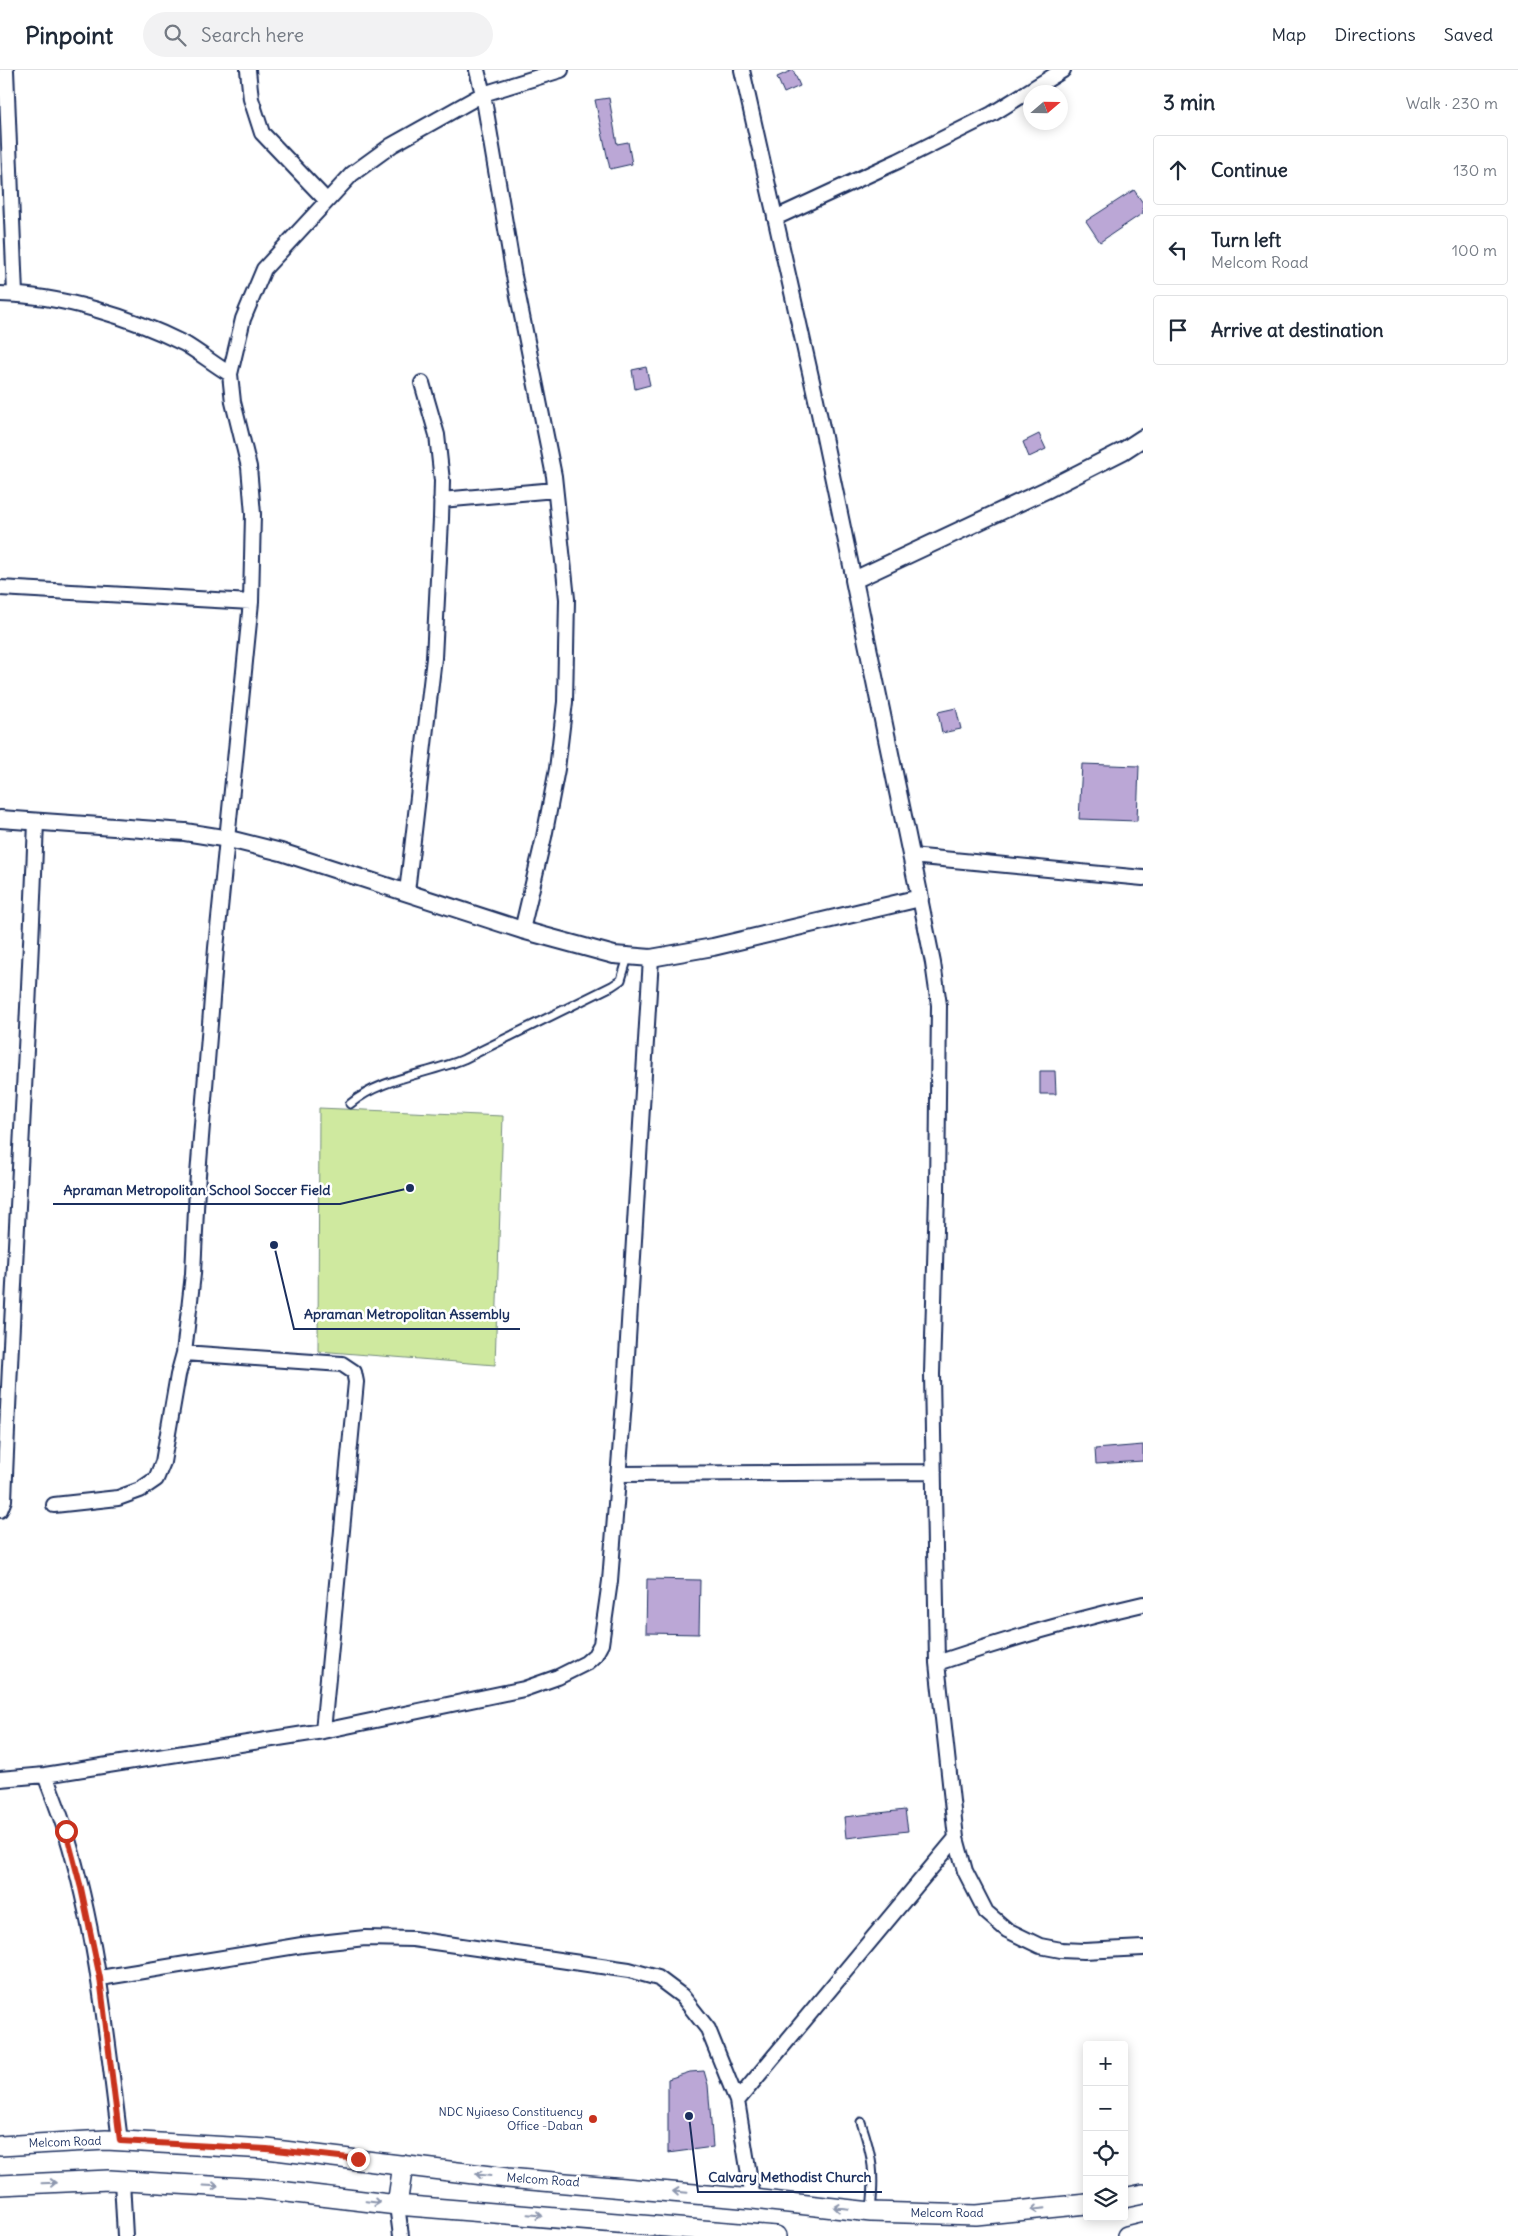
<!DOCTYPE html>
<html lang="en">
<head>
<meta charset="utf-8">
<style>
	body { margin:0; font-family:Delius,sans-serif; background:#f2f2f3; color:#1f2937 }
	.controls { position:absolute; right:15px; bottom:15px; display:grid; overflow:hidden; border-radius:5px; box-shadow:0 2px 12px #0003 }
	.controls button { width:45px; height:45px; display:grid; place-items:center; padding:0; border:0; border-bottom:1px solid #e0e1e3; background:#fff; color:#1f2937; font:25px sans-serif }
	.compass { position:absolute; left:1023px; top:15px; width:45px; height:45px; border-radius:50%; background:#fff; box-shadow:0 2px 12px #0003; rotate:70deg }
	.stop { position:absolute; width:15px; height:15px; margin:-11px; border:4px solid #c8321e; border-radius:50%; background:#fff }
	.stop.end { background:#c8321e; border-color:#fff; box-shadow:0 1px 5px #0008 }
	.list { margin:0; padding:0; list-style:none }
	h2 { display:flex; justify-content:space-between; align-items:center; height:65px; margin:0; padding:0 20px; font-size:21px }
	h2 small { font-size:16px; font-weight:400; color:#747a83 }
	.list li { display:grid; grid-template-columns:32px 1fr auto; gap:15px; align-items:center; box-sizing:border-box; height:70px; margin:0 10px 10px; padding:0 10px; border:1px solid #e0e1e3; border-radius:5px }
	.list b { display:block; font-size:19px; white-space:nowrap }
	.list p { margin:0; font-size:16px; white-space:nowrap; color:#747a83 }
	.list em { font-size:16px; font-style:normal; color:#747a83 }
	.icon { flex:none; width:28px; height:28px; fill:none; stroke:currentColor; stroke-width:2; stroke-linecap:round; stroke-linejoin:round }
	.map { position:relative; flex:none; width:1143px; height:2166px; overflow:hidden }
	header { display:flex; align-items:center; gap:30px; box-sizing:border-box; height:70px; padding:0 25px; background:#fff; border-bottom:1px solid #e0e1e3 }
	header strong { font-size:24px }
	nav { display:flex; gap:28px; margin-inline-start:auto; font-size:18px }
	.search { width:350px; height:45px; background:#f2f2f3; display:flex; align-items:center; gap:12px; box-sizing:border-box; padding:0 18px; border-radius:28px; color:#747a83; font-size:19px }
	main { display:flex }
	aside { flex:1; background:#fff }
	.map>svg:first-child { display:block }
	.green { fill:#cfe99f; stroke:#758c7e }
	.building { fill:#bba7d6; stroke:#1b2f5e }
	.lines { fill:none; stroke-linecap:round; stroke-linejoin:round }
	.service-casing { stroke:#1b2f5e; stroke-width:11 }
	.minor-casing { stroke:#1b2f5e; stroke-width:18 }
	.tertiary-casing { stroke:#1b2f5e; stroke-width:20 }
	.secondary-casing { stroke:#1b2f5e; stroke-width:22 }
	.service { stroke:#fff; stroke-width:7 }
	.minor { stroke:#fff; stroke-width:14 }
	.tertiary { stroke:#fff; stroke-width:16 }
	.secondary { stroke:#fff; stroke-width:19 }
	.oneway { stroke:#8d97ae }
	.route { stroke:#c8321e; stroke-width:6 }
	.poi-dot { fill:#c8321e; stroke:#fff; stroke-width:2 }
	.labels { text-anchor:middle; stroke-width:5; stroke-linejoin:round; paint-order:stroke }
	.poi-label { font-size:12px; fill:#1b2f5e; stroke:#fff; text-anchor:end }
	.street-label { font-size:12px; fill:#1b2f5e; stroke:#fff }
	.leader { fill:none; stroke:#1b2f5e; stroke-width:2 }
	.callout-dot { fill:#1b2f5e; stroke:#fff; stroke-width:2 }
	.callout-label { font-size:14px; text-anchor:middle; font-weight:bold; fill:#1b2f5e; stroke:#fff; stroke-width:5; stroke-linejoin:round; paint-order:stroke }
</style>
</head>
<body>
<header>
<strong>Pinpoint</strong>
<div class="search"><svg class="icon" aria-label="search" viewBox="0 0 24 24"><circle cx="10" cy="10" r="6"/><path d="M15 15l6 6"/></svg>Search here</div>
<nav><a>Map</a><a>Directions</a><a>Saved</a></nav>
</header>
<main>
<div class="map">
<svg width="1143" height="2166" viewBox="0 0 1143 2166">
	<rect width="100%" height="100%" fill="#fff"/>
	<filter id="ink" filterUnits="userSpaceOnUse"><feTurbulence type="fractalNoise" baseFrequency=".02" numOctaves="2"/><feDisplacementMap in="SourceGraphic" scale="10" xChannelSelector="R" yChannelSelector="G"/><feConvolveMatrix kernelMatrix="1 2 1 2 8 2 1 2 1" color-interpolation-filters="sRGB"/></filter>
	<g filter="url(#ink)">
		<path class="green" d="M 319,1038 L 503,1046 L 495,1295 L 318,1281 Z"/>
		<path class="building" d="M 793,0 L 800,16 L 784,23 L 777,7 Z
			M 609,28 L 617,74 L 628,72 L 632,94 L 610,99 L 595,30 Z
			M 1134,120 L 1143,133 L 1143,143 L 1100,172 L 1086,151 Z
			M 646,297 L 650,315 L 635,319 L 632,300 Z
			M 1039,364 L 1046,379 L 1029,387 L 1023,372 Z
			M 956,638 L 961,659 L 942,663 L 938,642 Z
			M 1082,694 L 1139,696 L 1137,751 L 1079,749 Z
			M 1040,1001 L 1055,1001 L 1056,1024 L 1040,1024 Z
			M 1143,1375 L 1143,1391 L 1096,1394 L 1095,1379 Z
			M 647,1509 L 700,1510 L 699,1564 L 646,1563 Z
			M 905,1740 L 908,1761 L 846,1768 L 844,1747 Z
			M 704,2001 L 708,2015 L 713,2077 L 668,2083 L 668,2009 L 690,2002 Z"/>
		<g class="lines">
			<g class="service-casing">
				<path id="service" d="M 350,1034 C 382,1007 426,1005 464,989 L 612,916 L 621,910 L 628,887
					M 861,2052 C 873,2087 875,2104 871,2141"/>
			</g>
			<g class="minor-casing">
				<path id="minor" d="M 6,0 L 15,224
					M 248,0 L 251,29 L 262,63 L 326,130
					M 477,0 L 483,24 L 514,206 L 554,406 L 567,529 L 565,632 L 557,699 L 544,767 L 522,860
					M 742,0 L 816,329 L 854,510
					M 775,148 L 898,91 L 992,44 L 1063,0
					M 0,224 C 61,225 131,247 185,274 C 200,283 215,295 230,304 L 233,332 L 249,397 L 253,444 L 251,532 L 216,878 L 197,1118 L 193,1204 L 184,1283 L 178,1305 L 163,1392 L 156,1409 L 140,1420 L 118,1428 L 54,1435
					M 230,304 L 243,249 L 264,199 L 352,104 L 392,75 L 483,24 L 561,0
					M 441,430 L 555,420
					M 0,518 L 251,532
					M 911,786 L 1143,808
					M 407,822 L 434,588 L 441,449 L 442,411 L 437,365 L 422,313
					M 920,828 L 933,893 L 939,935 L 937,1123 L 932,1304 L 937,1593 L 956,1768 L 965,1801 L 986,1842 L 1007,1860 L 1040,1876 L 1061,1880 L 1084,1881 L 1143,1878
					M 184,1283 L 342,1294 L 354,1302 L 356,1312 L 323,1661
					M 618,1404 L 934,1402
					M 0,1440 L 4,1430 C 13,1204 28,978 36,751
					M 937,1593 C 1005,1570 1073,1550 1143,1534
					M 45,1705 C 52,1724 60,1743 66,1763 C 97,1863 107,1968 120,2071
					M 0,1709 L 45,1705 L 323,1661 L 524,1619 L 558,1607 L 586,1593 L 595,1585 L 601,1574 L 610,1511 L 625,1319 L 651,888
					M 100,1908 L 302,1875 L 365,1868 L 413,1869 L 629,1900 L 658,1908 L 682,1926 L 708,1959 L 737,2031 L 753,2129
					M 737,2031 L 956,1768
					M 122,2111 L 125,2166
					M 397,2135 L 401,2166"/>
			</g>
			<g class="tertiary-casing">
				<path id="tertiary" d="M 0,749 L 185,762 L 229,769 L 281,782 L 522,860 L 614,885 L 651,888 L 713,877 L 920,828 L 854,510 L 1046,420 L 1123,381 L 1143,368"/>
			</g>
			<g class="secondary-casing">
				<path id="secondary" d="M 0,2076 L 106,2070 L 267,2079 L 507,2108 L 753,2129 L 871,2142 L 976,2145 L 1087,2134
					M 0,2115 L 109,2110 L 262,2119 L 397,2135 L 776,2166
					M 1124,2128 L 1143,2124
					M 397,2135 L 403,2095
					M 1127,2166 L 1143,2162"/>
			</g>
			<use href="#service" class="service"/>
			<use href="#minor" class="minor"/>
			<use href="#tertiary" class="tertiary"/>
			<use href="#secondary" class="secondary"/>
		</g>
		<defs><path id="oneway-shaft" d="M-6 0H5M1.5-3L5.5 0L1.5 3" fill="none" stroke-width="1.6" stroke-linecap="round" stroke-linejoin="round" transform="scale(1.25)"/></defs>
		<g class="oneway">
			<use href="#oneway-shaft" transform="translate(483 2105) rotate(-173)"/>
			<use href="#oneway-shaft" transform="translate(49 2113) rotate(-2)"/>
			<use href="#oneway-shaft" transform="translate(211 2116) rotate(3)"/>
			<use href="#oneway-shaft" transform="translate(680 2122) rotate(-175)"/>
			<use href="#oneway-shaft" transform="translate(373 2132) rotate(6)"/>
			<use href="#oneway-shaft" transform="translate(841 2138) rotate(-174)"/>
			<use href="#oneway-shaft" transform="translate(1038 2139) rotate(174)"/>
			<use href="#oneway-shaft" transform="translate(535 2145) rotate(5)"/>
		</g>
	</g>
	<g class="lines" filter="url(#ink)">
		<path class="route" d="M 66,1761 L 81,1818 L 100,1908 L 120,2071 L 267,2079 L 358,2089"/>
	</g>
	<circle class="poi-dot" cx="593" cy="2049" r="5"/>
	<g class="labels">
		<g class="poi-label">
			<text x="583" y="2046">NDC Nyiaeso Constituency<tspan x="583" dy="14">Office -Daban</tspan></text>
		</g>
		<g class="street-label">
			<text transform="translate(65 2072) rotate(-2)" y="4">Melcom Road</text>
			<text transform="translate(543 2110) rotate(4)" y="4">Melcom Road</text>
			<text x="947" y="2147">Melcom Road</text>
		</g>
	</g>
	<path class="leader" d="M410 1118L340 1134H53M274 1175L294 1259H520M689 2046L698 2122H882"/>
	<g class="callout-dot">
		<circle cx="410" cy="1118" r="5"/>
		<circle cx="274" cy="1175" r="5"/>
		<circle cx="689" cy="2046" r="5"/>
	</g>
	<g class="callout-label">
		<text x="197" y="1125">Apraman Metropolitan School Soccer Field</text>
		<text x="407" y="1249">Apraman Metropolitan Assembly</text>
		<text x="790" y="2112">Calvary Methodist Church</text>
	</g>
</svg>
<div class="controls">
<button>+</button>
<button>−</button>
<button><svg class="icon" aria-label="locate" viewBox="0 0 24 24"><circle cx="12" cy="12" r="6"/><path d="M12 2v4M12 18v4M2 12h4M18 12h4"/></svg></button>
<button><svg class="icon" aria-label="layers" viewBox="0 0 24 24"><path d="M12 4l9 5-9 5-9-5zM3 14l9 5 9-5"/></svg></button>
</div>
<svg class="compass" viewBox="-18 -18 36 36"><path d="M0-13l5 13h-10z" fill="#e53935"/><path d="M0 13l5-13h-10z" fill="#747a83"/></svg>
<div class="stop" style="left:66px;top:1761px"></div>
<div class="stop end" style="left:358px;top:2089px"></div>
</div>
<aside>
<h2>3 min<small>Walk · 230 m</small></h2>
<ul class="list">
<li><svg class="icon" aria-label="ahead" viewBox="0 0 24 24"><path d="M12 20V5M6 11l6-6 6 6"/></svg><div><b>Continue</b></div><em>130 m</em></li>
<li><svg class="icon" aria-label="left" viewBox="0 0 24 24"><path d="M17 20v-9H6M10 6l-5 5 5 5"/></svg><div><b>Turn left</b><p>Melcom Road</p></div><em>100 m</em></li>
<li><svg class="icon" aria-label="arrive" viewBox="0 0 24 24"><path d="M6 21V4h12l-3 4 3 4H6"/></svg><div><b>Arrive at destination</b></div></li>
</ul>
</aside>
</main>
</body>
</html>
